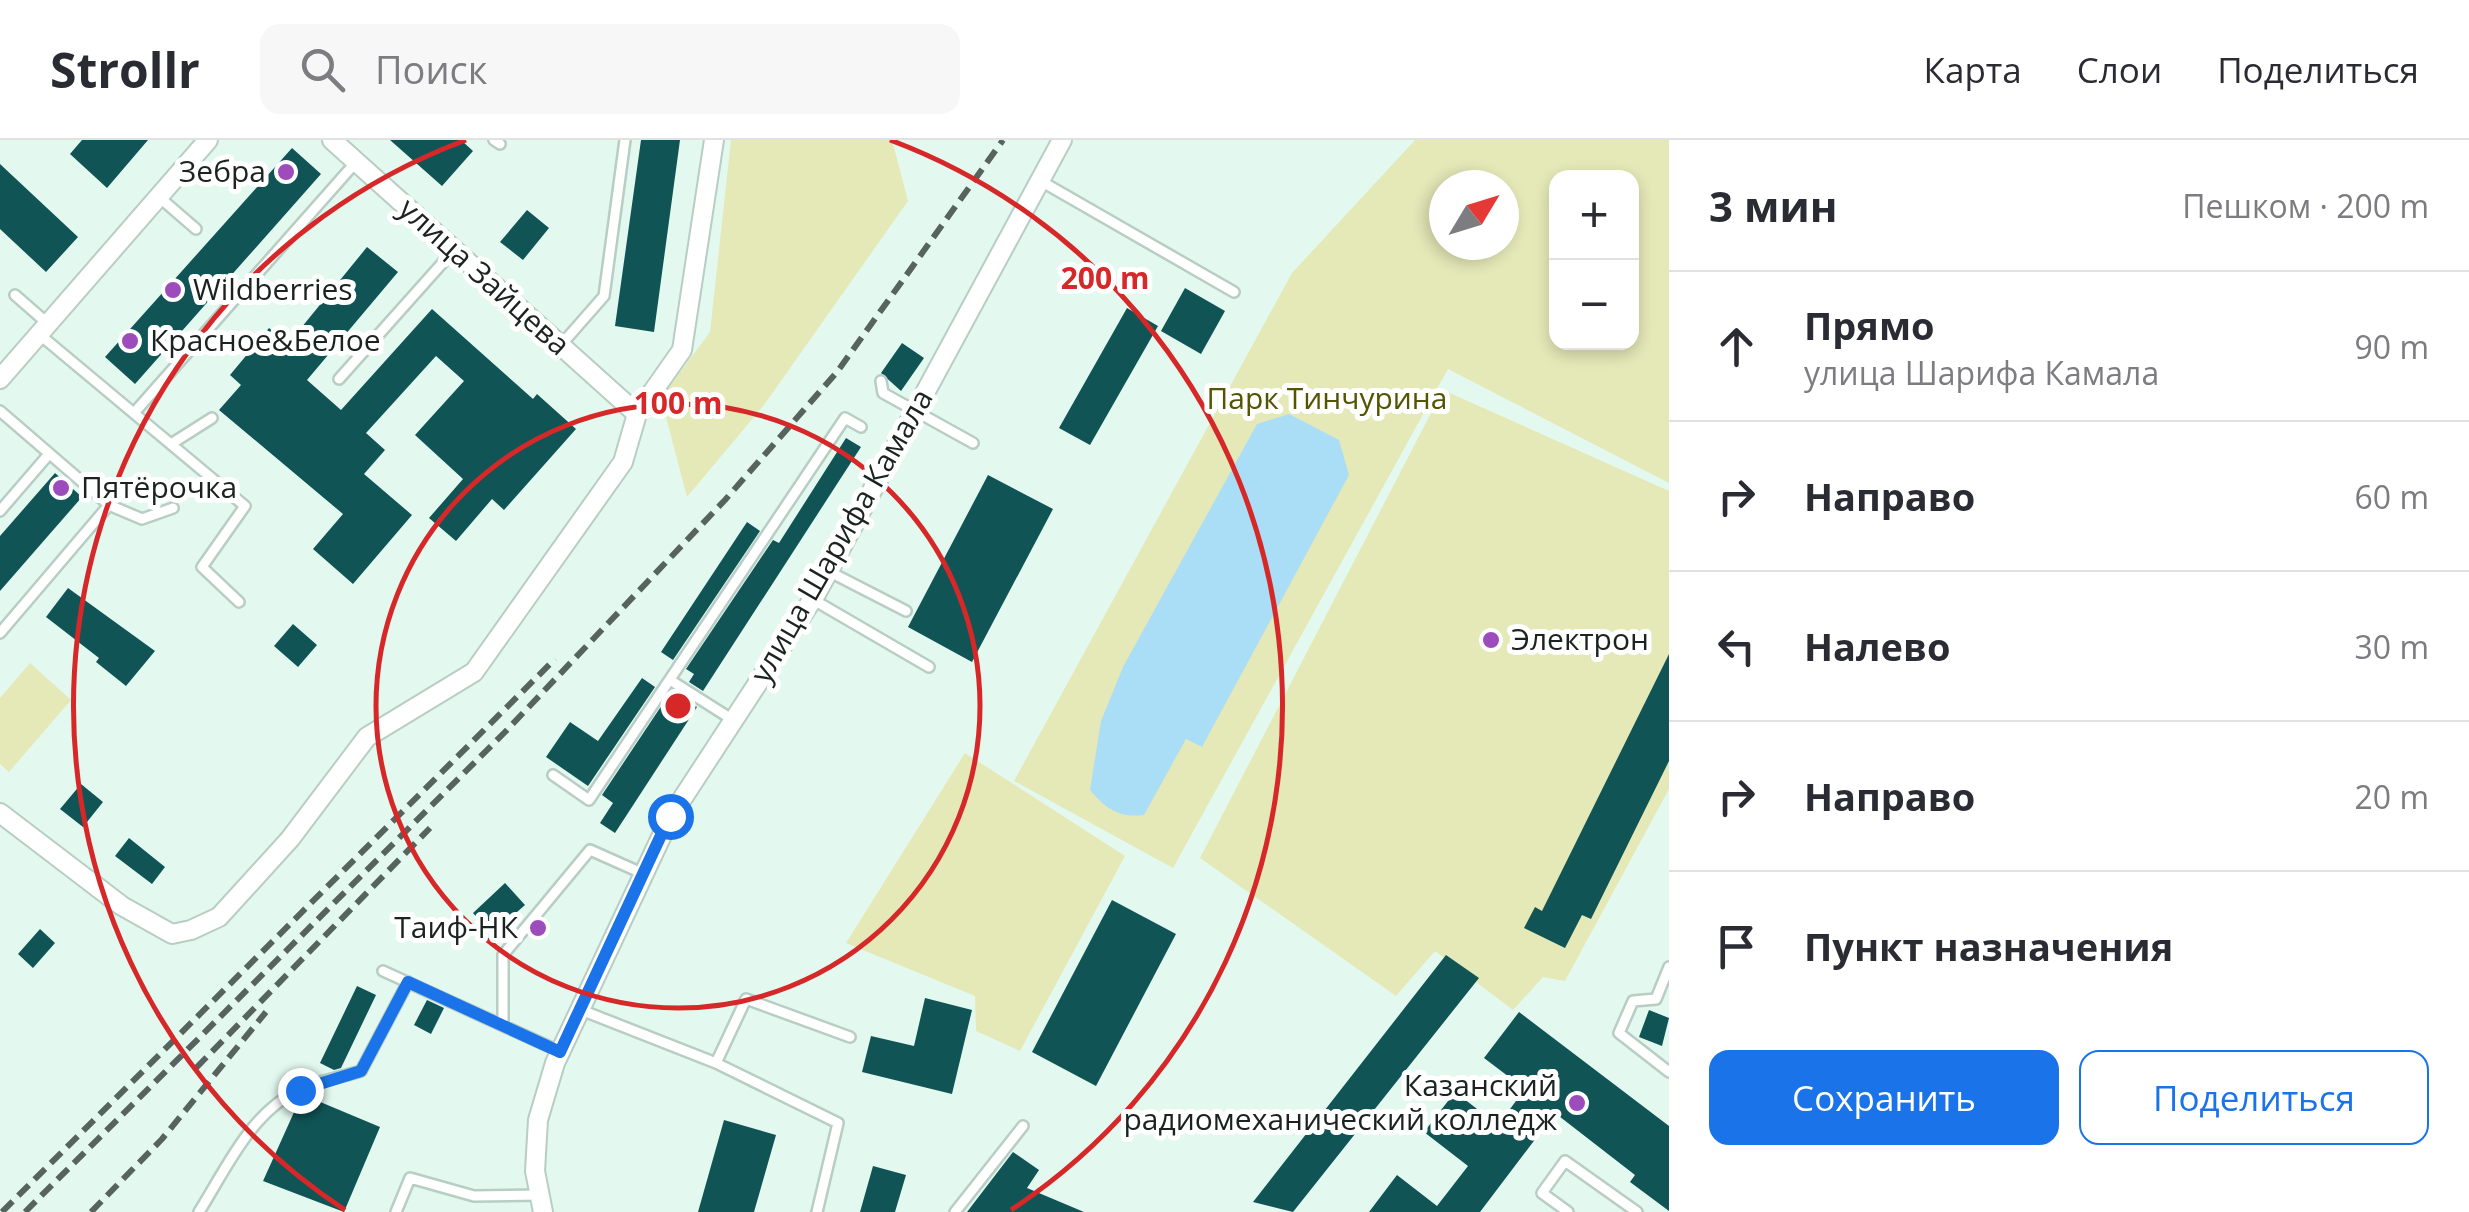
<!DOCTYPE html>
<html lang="ru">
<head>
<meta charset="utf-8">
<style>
	body { margin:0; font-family:"Open Sans",sans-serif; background:#f7f7f7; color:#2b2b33 }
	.controls { position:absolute; right:30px; top:30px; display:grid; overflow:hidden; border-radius:20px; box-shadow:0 5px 15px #0003 }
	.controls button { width:90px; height:90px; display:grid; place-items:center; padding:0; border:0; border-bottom:2px solid #e1e1e2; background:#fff; color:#2b2b33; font:50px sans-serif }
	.compass { position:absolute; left:1429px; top:30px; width:90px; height:90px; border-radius:50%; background:#fff; box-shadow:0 5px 15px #0003; rotate:52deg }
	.stop { position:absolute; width:30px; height:30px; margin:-22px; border:8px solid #1a73e8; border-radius:50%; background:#fff }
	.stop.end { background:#1a73e8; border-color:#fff; box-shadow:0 2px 10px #0008 }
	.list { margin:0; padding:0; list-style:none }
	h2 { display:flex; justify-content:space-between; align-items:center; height:130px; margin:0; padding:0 40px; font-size:42px }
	h2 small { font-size:32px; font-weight:400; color:#7c7c81 }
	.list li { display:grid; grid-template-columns:65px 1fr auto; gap:30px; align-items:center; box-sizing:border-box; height:150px; padding:0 40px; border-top:2px solid #e1e1e2 }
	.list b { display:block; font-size:38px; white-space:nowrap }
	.list p { margin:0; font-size:32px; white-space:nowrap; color:#7c7c81 }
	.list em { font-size:32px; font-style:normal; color:#7c7c81 }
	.actions { display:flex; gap:20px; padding:30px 40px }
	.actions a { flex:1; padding:22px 0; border:2px solid #1a73e8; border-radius:20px; text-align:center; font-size:35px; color:#1a73e8 }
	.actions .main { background:#1a73e8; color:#fff }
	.icon { flex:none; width:55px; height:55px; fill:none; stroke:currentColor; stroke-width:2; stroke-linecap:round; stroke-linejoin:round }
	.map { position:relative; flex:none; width:1669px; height:1072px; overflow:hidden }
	header { display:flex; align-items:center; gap:60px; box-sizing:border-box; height:140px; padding:0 50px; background:#fff; border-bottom:2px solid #e1e1e2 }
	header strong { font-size:48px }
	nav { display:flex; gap:55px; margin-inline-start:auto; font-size:35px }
	.search { width:700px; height:90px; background:#f7f7f7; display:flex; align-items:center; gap:25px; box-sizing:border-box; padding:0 35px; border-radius:20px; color:#7c7c81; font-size:38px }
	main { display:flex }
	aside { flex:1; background:#fff }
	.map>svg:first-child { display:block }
	.green { fill:#e5e8b7; fill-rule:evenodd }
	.water { fill:#aadef6 }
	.building { fill:#105456 }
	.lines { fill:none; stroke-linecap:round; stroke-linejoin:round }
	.service-casing { stroke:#b8cdc4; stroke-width:14 }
	.minor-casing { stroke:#b8cdc4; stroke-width:22 }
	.service { stroke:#fff; stroke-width:9 }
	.minor { stroke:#fff; stroke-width:18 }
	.rail { stroke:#57635f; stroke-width:6; stroke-dasharray:15 8; stroke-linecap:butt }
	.route { stroke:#1a73e8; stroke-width:12 }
	.ring { fill:none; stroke:#d62828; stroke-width:5 }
	.poi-dot { fill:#9d4cbb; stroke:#fff; stroke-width:4 }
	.labels { text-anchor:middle; stroke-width:10; stroke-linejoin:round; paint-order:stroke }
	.poi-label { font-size:30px; fill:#1b2320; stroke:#fff; text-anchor:start }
	.street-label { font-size:30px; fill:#1b2320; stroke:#fff }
	.park-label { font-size:30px; fill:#545502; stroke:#fff }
	.centre { fill:#d62828; stroke:#fff; stroke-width:5 }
	.ring-label { font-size:30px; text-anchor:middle; font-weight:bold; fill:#d62828; stroke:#fff; stroke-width:10; stroke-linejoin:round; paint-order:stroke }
</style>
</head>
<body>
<header>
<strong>Strollr</strong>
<div class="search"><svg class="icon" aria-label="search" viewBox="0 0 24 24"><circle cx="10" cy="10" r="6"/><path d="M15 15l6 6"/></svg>Поиск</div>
<nav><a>Карта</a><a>Слои</a><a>Поделиться</a></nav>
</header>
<main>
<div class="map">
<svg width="1669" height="1072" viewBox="0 0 1669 1072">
	<rect width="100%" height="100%" fill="#e3f9f0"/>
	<path class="green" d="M 731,0 L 892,0 L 908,61 L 764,265 L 687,357 L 661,258 L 710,192 Z
		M 1415,0 L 1669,0 L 1669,343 L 1448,229 L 1173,728 L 1014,641 L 1292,133 ZM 1556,38 L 1632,38 L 1632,202 L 1556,202 ZM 1444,45 L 1504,45 L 1504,105 L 1444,105 Z
		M 1443,250 L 1669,351 L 1669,649 L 1565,841 L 1543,837 L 1513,870 L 1435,811 L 1396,856 L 1200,718 Z
		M 30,523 L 71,560 L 9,632 L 0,624 L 0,558 Z
		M 965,613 L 1125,716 L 1020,911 L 976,891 L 975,856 L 846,803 Z"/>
	<path class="water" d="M 1289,274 L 1339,300 L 1349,335 L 1202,607 L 1186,599 L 1144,675 C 1119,678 1106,669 1090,650 L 1101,581 L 1123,527 L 1257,284 Z"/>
	<path class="building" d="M 82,0 L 148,0 L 107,48 L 70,14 Z
		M 390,0 L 461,0 L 473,11 L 442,46 Z
		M 641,0 L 680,0 L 654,192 L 615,186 Z
		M 292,8 L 321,34 L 135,244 L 105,217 Z
		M 0,24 L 78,97 L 46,132 L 0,89 Z
		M 527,70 L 549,88 L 523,120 L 500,102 Z
		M 367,107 L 398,132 L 307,240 L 341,270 L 432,169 L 533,259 L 537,254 L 576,289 L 504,370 L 492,359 L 456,401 L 429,378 L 463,339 L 415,295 L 464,241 L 436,216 L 366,293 L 385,310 L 364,334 L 412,375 L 353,444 L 313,409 L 343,374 L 219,270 L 241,245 L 230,235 L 269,188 L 288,204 Z
		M 1185,148 L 1225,171 L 1201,214 L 1161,191 Z
		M 1127,168 L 1158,186 L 1090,305 L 1059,288 Z
		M 902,203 L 924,218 L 901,251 L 881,233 Z
		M 846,298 L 861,307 L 703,551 L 689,542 L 694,534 L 686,529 L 773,400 L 779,403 Z
		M 55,333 L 82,357 L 0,451 L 0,396 Z
		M 988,335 L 1053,369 L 972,522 L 908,487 Z
		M 747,382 L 760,391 L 673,520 L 661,512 Z
		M 68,448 L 155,511 L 126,546 L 96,522 L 99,518 L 46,477 Z
		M 293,484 L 317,505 L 298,527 L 274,506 Z
		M 1669,514 L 1669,621 L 1591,779 L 1582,775 L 1565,808 L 1524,788 L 1535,767 L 1542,771 Z
		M 642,538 L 655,547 L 588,646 L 546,617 L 570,582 L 598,601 Z
		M 668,556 L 676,562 L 680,556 L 697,567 L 615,693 L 600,683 L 613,663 L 602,655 Z
		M 81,644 L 103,662 L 83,687 L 60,669 Z
		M 129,698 L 165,727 L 152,744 L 115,716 Z
		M 505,743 L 525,765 L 492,794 L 473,773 Z
		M 1112,760 L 1176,794 L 1096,946 L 1032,912 Z
		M 40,789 L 55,803 L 33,828 L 18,814 Z
		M 1446,815 L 1479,838 L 1293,1072 L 1253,1062 Z
		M 357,846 L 376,855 L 341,928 L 334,930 L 320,923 Z
		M 925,858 L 972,870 L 952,954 L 862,932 L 871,896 L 914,906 Z
		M 427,860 L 444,868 L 431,894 L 414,885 Z
		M 1649,870 L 1669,878 L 1662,906 L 1639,897 Z
		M 1519,872 L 1669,986 L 1669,1071 L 1630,1042 L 1635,1035 L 1555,973 L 1480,1072 L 1369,1072 L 1397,1035 L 1437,1066 L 1468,1026 L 1424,992 L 1455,952 L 1498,985 L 1525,949 L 1484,918 Z
		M 306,956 L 380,987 L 344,1072 L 263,1041 L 300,959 Z
		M 724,980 L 776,995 L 754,1072 L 698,1072 Z
		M 1013,1012 L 1039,1030 L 1027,1048 L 1084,1072 L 967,1072 Z
		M 873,1026 L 906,1035 L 895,1072 L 860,1072 Z"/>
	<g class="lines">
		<g class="service-casing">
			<path id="service" d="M 494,0 L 500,4
				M 1039,40 L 1234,152
				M 159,57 L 196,89
				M 15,155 L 47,183
				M 39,194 L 245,366 L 202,427 L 239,462
				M 561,205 L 604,156 L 625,0
				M 339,239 L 454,110
				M 881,241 L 883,253 L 973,303
				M 0,271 L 109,365 L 0,493
				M 134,273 L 356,22
				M 171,304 L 212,278
				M 109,365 L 142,379 L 173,368
				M 0,371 L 49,314
				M 828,431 L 906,471
				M 812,459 L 929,527
				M 670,540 L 733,580
				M 553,635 L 589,660 L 845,278 L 861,287
				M 1669,827 L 1656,859 L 1633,861 L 1619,893 L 1669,932
				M 383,831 L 561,912
				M 581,870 L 716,923 L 838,983 L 817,1072
				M 503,885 L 503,815 L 590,710 L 644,734
				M 716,923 L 746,859 L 850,897
				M 199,1072 C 226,1029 251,972 299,950 C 318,941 341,937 361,931 L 408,842
				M 396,1072 L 410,1038 L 474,1056 L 540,1055
				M 955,1072 L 1023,986
				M 1568,1072 L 1542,1053 L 1565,1021 L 1637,1072"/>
		</g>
		<g class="minor-casing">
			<path id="minor" d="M 332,0 L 637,274
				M 0,239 L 208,0
				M 0,673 L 122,766 L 172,794 L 191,790 L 219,777 L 290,699 L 367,597 L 474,532 L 623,322 L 637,274 L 682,210 L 714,0
				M 543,1072 L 535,1031 L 538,980 L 555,923 L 671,676 L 816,454 L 1062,0"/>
		</g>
		<use href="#service" class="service"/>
		<use href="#minor" class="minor"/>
		<path class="rail" d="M 196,928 L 430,688
			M 2,1072 L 555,519
			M 25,1072 L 505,592 L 725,360 L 837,232 L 1003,0
			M 91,1072 L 162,999 L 266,872"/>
	</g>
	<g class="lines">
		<path class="route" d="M 300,950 L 361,931 L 408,842 L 560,912 L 670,676"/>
	</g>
	<g class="ring">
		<circle cx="678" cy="566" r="302"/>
		<path d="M345 1070A604 604 0 0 1 466 0M890 0A604 604 0 0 1 1011 1070"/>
	</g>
	<g class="poi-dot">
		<circle cx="286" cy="32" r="10"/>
		<circle cx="173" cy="150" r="10"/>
		<circle cx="130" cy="201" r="10"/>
		<circle cx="61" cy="348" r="10"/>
		<circle cx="1491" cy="500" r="10"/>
		<circle cx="538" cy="788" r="10"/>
		<circle cx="1577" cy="963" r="10"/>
	</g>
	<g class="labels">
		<g class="poi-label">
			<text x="266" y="42" text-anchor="end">Зебра</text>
			<text x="193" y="160">Wildberries</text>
			<text x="150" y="211">Красное&amp;Белое</text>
			<text x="81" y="358">Пятёрочка</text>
			<text x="1511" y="510">Электрон</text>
			<text x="518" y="798" text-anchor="end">Таиф-НК</text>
			<text x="1557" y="956" text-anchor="end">Казанский<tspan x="1557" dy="34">радиомеханический колледж</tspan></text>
		</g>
		<g class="street-label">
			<text transform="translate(484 137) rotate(42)" y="10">улица Зайцева</text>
			<text transform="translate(842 396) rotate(-60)" y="10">улица Шарифа Камала</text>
		</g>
		<g class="park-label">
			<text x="1327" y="269">Парк Тинчурина</text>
		</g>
	</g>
	<circle cx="678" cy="566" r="15" class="centre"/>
	<g class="ring-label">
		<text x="1105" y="149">200 m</text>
		<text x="678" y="274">100 m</text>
	</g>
</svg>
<div class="controls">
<button>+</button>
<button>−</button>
</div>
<svg class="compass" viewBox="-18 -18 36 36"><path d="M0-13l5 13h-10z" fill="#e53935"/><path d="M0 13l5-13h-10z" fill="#7c7c81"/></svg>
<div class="stop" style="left:670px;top:676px"></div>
<div class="stop end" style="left:300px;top:950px"></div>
</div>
<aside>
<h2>3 мин<small>Пешком · 200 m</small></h2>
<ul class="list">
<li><svg class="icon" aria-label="ahead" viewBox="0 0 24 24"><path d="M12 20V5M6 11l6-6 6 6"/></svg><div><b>Прямо</b><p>улица Шарифа Камала</p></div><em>90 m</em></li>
<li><svg class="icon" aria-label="right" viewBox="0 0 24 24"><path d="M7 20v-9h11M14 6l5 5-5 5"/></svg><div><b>Направо</b></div><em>60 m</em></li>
<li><svg class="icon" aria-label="left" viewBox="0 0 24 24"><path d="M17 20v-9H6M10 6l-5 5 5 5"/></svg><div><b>Налево</b></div><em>30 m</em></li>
<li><svg class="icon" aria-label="right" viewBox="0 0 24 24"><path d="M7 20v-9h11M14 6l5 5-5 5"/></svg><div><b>Направо</b></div><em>20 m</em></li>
<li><svg class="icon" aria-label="arrive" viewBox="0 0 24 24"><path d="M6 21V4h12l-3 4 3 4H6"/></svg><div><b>Пункт назначения</b></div></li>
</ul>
<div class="actions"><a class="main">Сохранить</a><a>Поделиться</a></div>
</aside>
</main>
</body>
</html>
